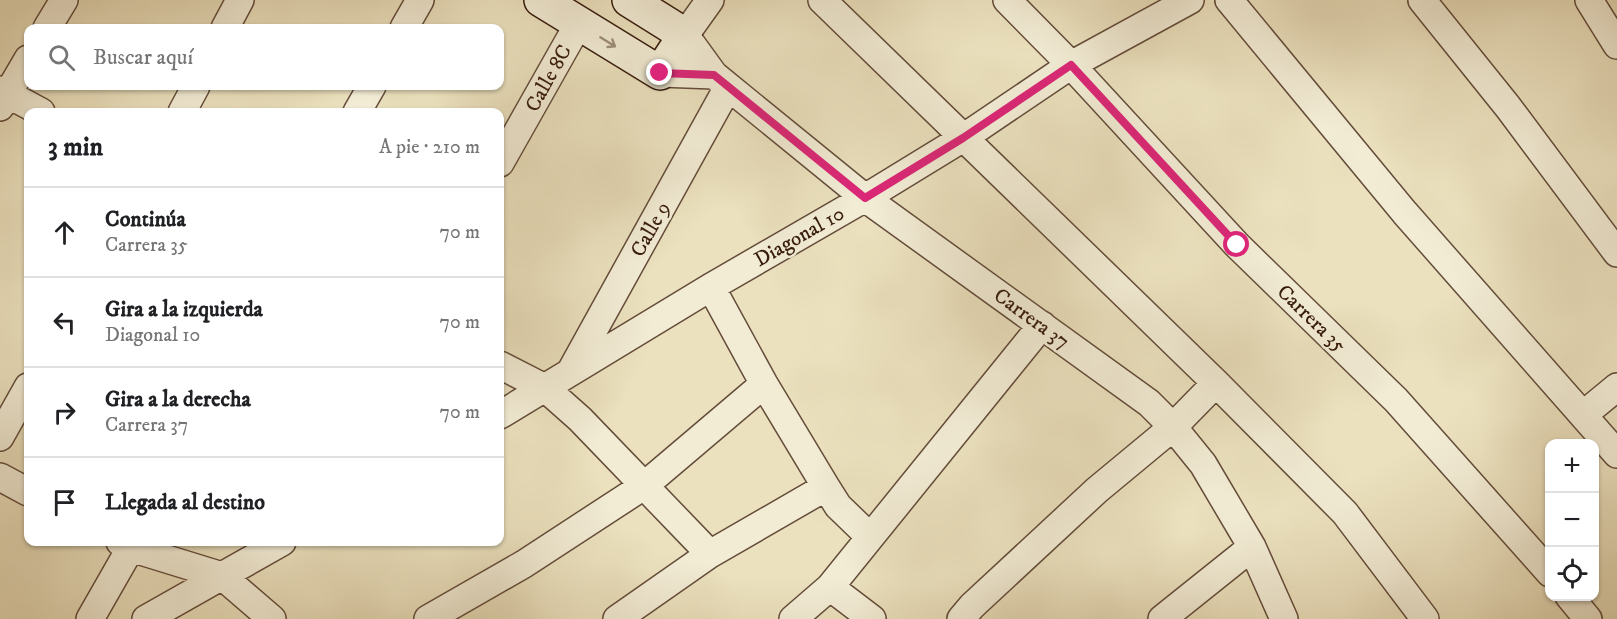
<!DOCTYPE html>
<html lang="es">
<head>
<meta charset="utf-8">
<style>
	body { margin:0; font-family:"IM FELL DW Pica",serif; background:#f6f6f6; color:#202124 }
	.controls { position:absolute; right:18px; bottom:18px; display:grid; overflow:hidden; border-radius:12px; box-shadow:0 2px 4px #0004 }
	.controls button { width:54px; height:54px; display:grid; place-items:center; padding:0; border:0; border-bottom:2px solid #e0e0e0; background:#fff; color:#202124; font:30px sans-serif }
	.stop { position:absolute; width:18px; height:18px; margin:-14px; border:4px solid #db2777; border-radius:50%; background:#fff }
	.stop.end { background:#db2777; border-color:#fff; box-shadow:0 2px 6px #0008 }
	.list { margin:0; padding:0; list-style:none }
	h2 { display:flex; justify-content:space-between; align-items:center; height:78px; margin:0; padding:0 24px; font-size:26px }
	h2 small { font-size:20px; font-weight:400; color:#757577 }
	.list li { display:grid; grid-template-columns:39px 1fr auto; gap:18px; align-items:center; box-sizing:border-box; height:90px; padding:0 24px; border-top:2px solid #e0e0e0 }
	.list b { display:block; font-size:22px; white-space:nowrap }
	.list p { margin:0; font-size:20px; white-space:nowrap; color:#757577 }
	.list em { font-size:20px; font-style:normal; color:#757577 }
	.icon { flex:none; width:33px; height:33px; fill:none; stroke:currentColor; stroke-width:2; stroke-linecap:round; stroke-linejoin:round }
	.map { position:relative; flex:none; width:1617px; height:619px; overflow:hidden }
	.search { position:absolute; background:#fff; box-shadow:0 2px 4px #0004; left:24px; top:24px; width:480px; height:66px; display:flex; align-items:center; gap:15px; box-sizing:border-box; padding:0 21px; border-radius:12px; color:#757577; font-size:22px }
	.panel { position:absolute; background:#fff; box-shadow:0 2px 4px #0004; left:24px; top:108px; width:480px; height:438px; border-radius:12px }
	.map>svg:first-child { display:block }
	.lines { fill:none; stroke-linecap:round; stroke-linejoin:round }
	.street-casing { stroke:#644c3a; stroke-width:30 }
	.secondary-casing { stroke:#371b0e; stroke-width:36 }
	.street { stroke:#f2ecd5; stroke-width:27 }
	.secondary { stroke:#f2ecd5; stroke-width:33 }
	.oneway { stroke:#9e8e7b }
	.route { stroke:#db2777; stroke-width:8 }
	.labels { text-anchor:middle; stroke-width:5; stroke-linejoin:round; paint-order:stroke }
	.street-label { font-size:21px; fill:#371b0e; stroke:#f2ecd5 }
</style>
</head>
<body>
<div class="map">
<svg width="1617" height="619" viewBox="0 0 1617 619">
	<rect width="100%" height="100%" fill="#ebe1be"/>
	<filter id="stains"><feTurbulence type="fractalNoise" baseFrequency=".00333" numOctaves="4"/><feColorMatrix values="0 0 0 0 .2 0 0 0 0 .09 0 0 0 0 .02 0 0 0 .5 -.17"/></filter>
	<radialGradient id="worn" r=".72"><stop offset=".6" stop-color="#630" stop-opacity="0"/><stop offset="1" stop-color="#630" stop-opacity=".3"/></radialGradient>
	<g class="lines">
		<g class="street-casing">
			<path id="street" d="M 710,0 L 685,35 L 714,75 L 865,198 L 1149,403 L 1173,427 L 1203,464 L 1252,547 L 1284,619
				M 822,0 L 1216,383 L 1345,513 L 1425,619
				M 1007,0 L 1071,65 L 1237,245 L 1396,400 L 1550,573
				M 1229,0 L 1405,213 L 1617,454
				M 1422,0 L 1508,107 L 1617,253
				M 1589,0 L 1617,45
				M 47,28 L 64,0
				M 225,28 L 240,0
				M 404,28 L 420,0
				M 660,73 L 714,75
				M 0,90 L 41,112
				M 0,107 L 28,59
				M 182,112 L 196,86
				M 357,112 L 372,86
				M 500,163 L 579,23
				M 711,287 L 764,384 L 826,487 L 838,506 L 869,536
				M 500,365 L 545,388 L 580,419 L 710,554
				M 572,369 L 728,87
				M 500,415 L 711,287 L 865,198 L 963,138 L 1071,65 L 1190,0
				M 1583,415 L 1617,387
				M 0,437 L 28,387
				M 0,477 L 28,492
				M 120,542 L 131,548 L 222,576 L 272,619
				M 830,587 L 872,619
				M 1569,596 L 1588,619
				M 90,619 L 134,542
				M 146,619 L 282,542
				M 428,619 L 524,564 L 645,485 L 764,384
				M 617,619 L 710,554 L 826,487
				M 793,619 L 830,587 L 1042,325
				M 961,619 L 972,606 L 1097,490 L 1173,427 L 1216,383
				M 1162,619 L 1252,547"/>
		</g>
		<g class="secondary-casing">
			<path id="secondary" d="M 541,0 L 660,73 L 685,35 L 629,0"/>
		</g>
		<use href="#street" class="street"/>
		<use href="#secondary" class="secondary"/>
	</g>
	<defs><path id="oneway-shaft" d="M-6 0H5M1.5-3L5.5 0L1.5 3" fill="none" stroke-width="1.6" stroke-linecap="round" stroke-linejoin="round" transform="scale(1.5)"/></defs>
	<use class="oneway" href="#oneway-shaft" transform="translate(608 42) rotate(32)"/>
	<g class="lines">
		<path class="route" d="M 660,73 L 714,75 L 865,198 L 963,138 L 1071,65 L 1237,245"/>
	</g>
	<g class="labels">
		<g class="street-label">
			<text transform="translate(548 78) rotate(-61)" y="7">Calle 8C</text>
			<text transform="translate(650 229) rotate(-61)" y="7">Calle 9</text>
			<text transform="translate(799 236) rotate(-30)" y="7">Diagonal 10</text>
			<text transform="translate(1032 318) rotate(36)" y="7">Carrera 37</text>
			<text transform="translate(1312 318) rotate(44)" y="7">Carrera 35</text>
		</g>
	</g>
	<rect width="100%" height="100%" filter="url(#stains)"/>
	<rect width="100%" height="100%" fill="url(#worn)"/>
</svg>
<div class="controls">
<button>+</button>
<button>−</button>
<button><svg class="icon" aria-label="locate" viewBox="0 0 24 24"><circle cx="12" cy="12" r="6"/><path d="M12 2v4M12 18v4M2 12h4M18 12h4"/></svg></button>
</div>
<div class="stop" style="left:1237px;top:245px"></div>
<div class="stop end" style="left:660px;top:73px"></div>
<div class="search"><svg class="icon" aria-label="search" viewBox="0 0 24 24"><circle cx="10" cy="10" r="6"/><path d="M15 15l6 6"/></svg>Buscar aquí</div>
<section class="panel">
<h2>3 min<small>A pie · 210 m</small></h2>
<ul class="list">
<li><svg class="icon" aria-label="ahead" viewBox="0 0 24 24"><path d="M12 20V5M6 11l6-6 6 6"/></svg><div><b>Continúa</b><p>Carrera 35</p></div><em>70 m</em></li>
<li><svg class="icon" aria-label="left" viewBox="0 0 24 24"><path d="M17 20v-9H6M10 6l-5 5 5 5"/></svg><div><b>Gira a la izquierda</b><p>Diagonal 10</p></div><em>70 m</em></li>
<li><svg class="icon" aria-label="right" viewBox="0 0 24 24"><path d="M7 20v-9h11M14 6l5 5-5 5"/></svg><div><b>Gira a la derecha</b><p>Carrera 37</p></div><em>70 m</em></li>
<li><svg class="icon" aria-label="arrive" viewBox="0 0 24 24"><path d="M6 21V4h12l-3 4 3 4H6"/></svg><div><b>Llegada al destino</b></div></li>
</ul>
</section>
</div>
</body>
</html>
